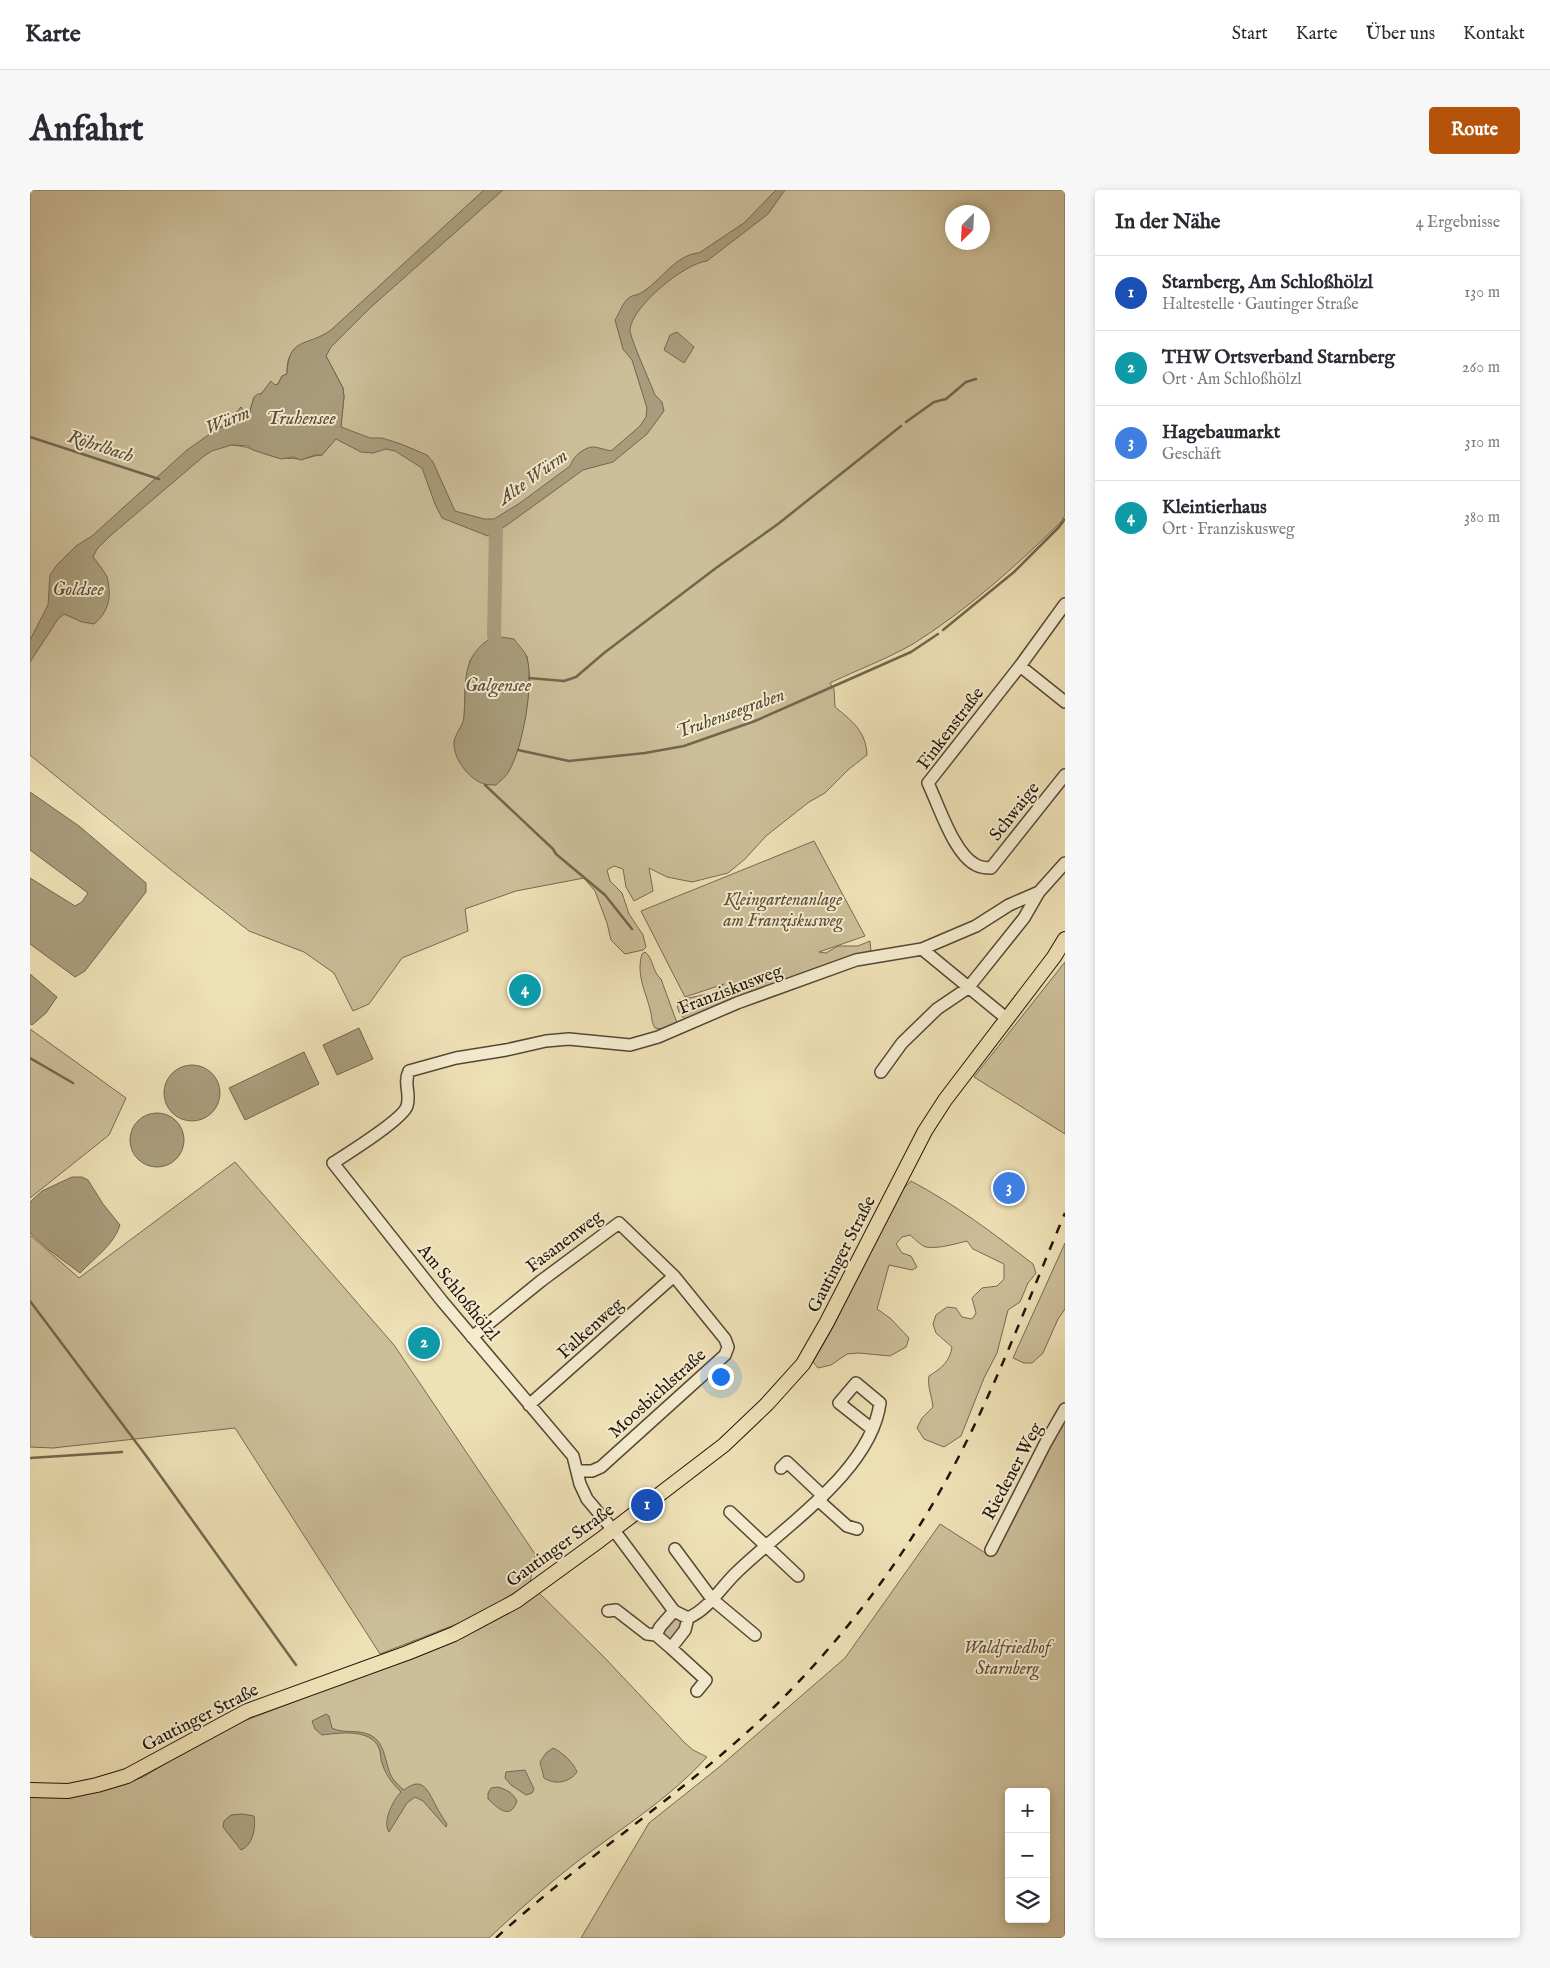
<!DOCTYPE html>
<html lang="de">
<head>
<meta charset="utf-8">
<style>
	body { margin:0; font-family:"IM FELL English",serif; background:#f7f7f7; color:#2b2b33 }
	.controls { position:absolute; right:15px; bottom:15px; display:grid; overflow:hidden; border-radius:5px; box-shadow:0 2px 8px #0003 }
	.controls button { width:45px; height:45px; display:grid; place-items:center; padding:0; border:0; border-bottom:1px solid #e1e1e2; background:#fff; color:#2b2b33; font:25px sans-serif }
	.compass { position:absolute; left:915px; top:15px; width:45px; height:45px; border-radius:50%; background:#fff; box-shadow:0 2px 8px #0003; rotate:204deg }
	.you { position:absolute; left:690px; top:1186px; width:18px; height:18px; margin:-12px; border:4px solid #fff; border-radius:50%; background:#1a73e8; box-shadow:0 0 0 8px #1a73e833 }
	.badge { display:grid; place-items:center; width:32px; height:32px; border-radius:50%; background:#b45309; color:#fff; font-size:16px; font-weight:700 }
	.pin { position:absolute; translate:-50% -50%; border:2px solid #fff; box-shadow:0 1px 5px #0006 }
	.list { margin:0; padding:0; list-style:none }
	h2 { display:flex; justify-content:space-between; align-items:center; height:65px; margin:0; padding:0 20px; font-size:21px }
	h2 small { font-size:16px; font-weight:400; color:#7c7c81 }
	.list li { display:grid; grid-template-columns:32px 1fr auto; gap:15px; align-items:center; box-sizing:border-box; height:75px; padding:0 20px; border-top:1px solid #e1e1e2 }
	.list b { display:block; font-size:19px; white-space:nowrap }
	.list p { margin:0; font-size:16px; white-space:nowrap; color:#7c7c81 }
	.list em { font-size:16px; font-style:normal; color:#7c7c81 }
	.icon { flex:none; width:28px; height:28px; fill:none; stroke:currentColor; stroke-width:2; stroke-linecap:round; stroke-linejoin:round }
	.map { position:relative; flex:none; width:1035px; height:1748px; overflow:hidden; border-radius:5px }
	header { display:flex; align-items:center; gap:30px; box-sizing:border-box; height:70px; padding:0 25px; background:#fff; border-bottom:1px solid #e1e1e2 }
	header strong { font-size:24px }
	nav { display:flex; gap:28px; margin-inline-start:auto; font-size:18px }
	.intro { display:flex; align-items:center; justify-content:space-between; box-sizing:border-box; height:120px; padding:0 30px }
	h1 { margin:0; font-size:35px }
	.button { padding:12px 22px; border-radius:5px; background:#b45309; color:#fff; font-size:18px; font-weight:700 }
	main { display:flex; gap:30px; padding:0 30px }
	aside { flex:1; background:#fff; border-radius:5px; box-shadow:0 2px 8px #0003 }
	.map>svg:first-child { display:block }
	.green { fill:#ccbe99; stroke:#766a52; fill-rule:evenodd }
	.water { fill:#a99c7c; stroke:#72664f }
	.lines { fill:none; stroke-linecap:round; stroke-linejoin:round }
	.stream { stroke:#72664f; stroke-width:2.5 }
	.river { stroke:#a99c7c; stroke-width:14 }
	.minor-casing { stroke:#544836; stroke-width:14 }
	.major-casing { stroke:#20150b; stroke-width:16 }
	.minor { stroke:#f5ecd0; stroke-width:11 }
	.major { stroke:#efe1b6; stroke-width:14 }
	.rail { stroke:#20150b; stroke-width:2.5; stroke-dasharray:9 9; stroke-linecap:butt }
	.labels { text-anchor:middle; stroke-width:4; stroke-linejoin:round; paint-order:stroke }
	.street-label { font-size:18px; fill:#20150b; stroke:#f5ecd0 }
	.park-label { font-size:18px; font-style:italic; fill:#5c503d; stroke:#f5ecd0 }
	.water-label { font-size:19px; font-style:italic; fill:#574b38; stroke:#f5ecd0 }
</style>
</head>
<body>
<header>
<strong>Karte</strong>
<nav><a>Start</a><a>Karte</a><a>Über uns</a><a>Kontakt</a></nav>
</header>
<div class="intro"><h1>Anfahrt</h1><a class="button">Route</a></div>
<main>
<div class="map">
<svg width="1035" height="1748" viewBox="0 0 1035 1748">
	<rect width="100%" height="100%" fill="#efe1b6"/>
	<filter id="stains"><feTurbulence type="fractalNoise" baseFrequency=".004" numOctaves="4"/><feColorMatrix values="0 0 0 0 .2 0 0 0 0 .09 0 0 0 0 .02 0 0 0 .5 -.17"/></filter>
	<radialGradient id="worn" r=".72"><stop offset=".6" stop-color="#630" stop-opacity="0"/><stop offset="1" stop-color="#630" stop-opacity=".3"/></radialGradient>
	<path class="green" d="M 0,0 L 1035,0 L 1035,325 L 1031,332 C 985,377 937,420 883,454 C 857,469 827,480 800,493 L 804,499 L 805,517 C 822,531 836,541 837,565 L 819,579 L 795,603 L 779,612 L 736,646 L 715,669 L 698,683 L 662,692 L 637,687 L 619,678 L 623,701 L 604,711 L 596,697 L 593,679 L 584,676 L 577,680 L 580,691 L 592,703 L 599,724 L 613,745 L 616,757 L 613,760 L 595,764 L 581,750 L 577,733 L 565,701 L 554,688 L 486,701 L 435,719 L 438,741 L 372,768 L 339,814 L 323,821 L 304,783 L 274,762 L 219,741 L 145,683 L 0,565 ZM 922,22 L 952,22 L 952,52 L 922,52 ZM 265,158 L 296,166 L 313,198 L 314,207 L 310,243 L 292,265 C 285,265 280,268 273,269 C 271,269 252,268 250,268 C 231,264 221,256 201,255 L 190,237 L 196,235 L 211,218 L 216,225 L 219,225 L 224,207 C 236,202 235,198 248,194 L 252,186 L 257,184 C 257,172 258,167 265,158 ZM 47,356 L 52,432 L 26,376 ZM 497,466 L 500,490 L 496,524 L 488,560 L 424,552 L 434,530 L 435,499 L 440,470 Z
		M 784,651 L 835,746 L 789,762 L 796,763 L 808,756 L 828,756 L 840,751 L 841,762 L 806,776 L 657,830 C 650,827 645,817 649,810 L 683,803 L 694,794 L 655,807 L 611,721 Z
		M 615,762 C 624,769 622,782 631,789 L 647,833 L 632,839 L 625,838 C 621,832 622,825 620,819 C 615,800 606,784 612,764 Z
		M 1035,772 L 1035,944 L 944,887 Z
		M 0,839 L 96,908 L 79,945 L 0,1008 Z
		M 205,972 L 364,1155 L 505,1364 L 500,1393 L 447,1426 L 350,1464 L 205,1238 L 23,1258 L 0,1257 L 0,1045 L 49,1088 Z
		M 881,991 C 926,1015 963,1043 1003,1074 L 1006,1083 L 998,1093 L 990,1112 L 978,1120 L 967,1163 L 954,1188 L 931,1246 L 914,1257 L 894,1249 L 887,1238 L 892,1228 L 903,1217 C 902,1206 897,1196 899,1186 C 912,1178 920,1171 922,1157 L 906,1143 L 903,1134 L 906,1125 L 917,1117 L 926,1118 L 932,1127 L 942,1129 L 946,1123 L 942,1108 L 952,1098 L 967,1096 L 974,1089 L 974,1074 L 943,1059 L 937,1051 C 924,1054 909,1059 896,1057 C 890,1055 885,1049 880,1045 L 872,1047 L 866,1054 L 872,1063 L 881,1066 L 887,1077 L 882,1080 L 859,1075 L 847,1119 L 860,1128 L 879,1148 L 876,1157 L 860,1166 L 829,1163 L 817,1164 L 801,1175 L 788,1178 L 783,1172 L 801,1141 L 873,999 Z
		M 1035,1053 L 1035,1119 L 1028,1129 L 1013,1163 L 1002,1173 L 994,1173 L 983,1168 Z
		M 1035,1225 L 1035,1748 L 551,1748 L 619,1633 L 688,1578 L 815,1468 L 910,1334 L 960,1366 ZM 979,1602 L 1016,1602 L 1016,1729 L 979,1729 Z
		M 509,1403 L 574,1467 L 655,1553 L 663,1560 L 677,1567 C 641,1607 595,1636 552,1668 C 519,1693 489,1720 459,1748 L 0,1748 L 0,1606 L 40,1606 L 89,1596 L 113,1587 L 166,1555 L 214,1531 L 421,1452 L 451,1438 Z
		M 644,1428 L 649,1429 L 652,1434 L 643,1449 L 639,1450 L 632,1444 L 632,1440 Z"/>
	<path class="water" d="M 454,0 L 473,0 L 340,118 L 301,157 L 296,166 L 313,198 L 314,207 L 311,237 L 340,248 L 352,248 L 371,254 L 397,265 L 403,272 L 425,321 L 454,329 L 464,329 L 490,313 L 540,276 C 543,267 554,256 565,257 C 570,258 576,260 581,261 L 610,236 L 616,227 L 617,218 L 602,170 L 593,159 L 585,130 C 589,124 593,111 600,107 C 603,105 608,105 611,103 C 630,92 646,64 669,63 L 714,33 L 746,0 L 755,0 L 738,24 L 677,71 C 655,73 601,117 600,140 C 600,148 621,194 625,205 L 632,212 L 634,221 L 617,244 L 583,272 L 553,280 L 466,343 L 458,346 L 412,328 L 405,314 L 392,278 L 365,261 L 356,259 L 343,263 L 331,262 L 306,249 L 292,265 L 285,265 L 271,270 L 263,267 L 251,269 L 223,260 L 218,256 L 201,255 L 182,261 L 174,266 L 80,346 L 67,359 L 63,367 C 68,373 74,381 77,387 C 82,406 79,422 64,434 L 52,432 L 34,424 L 28,429 L 0,472 L 0,450 L 18,415 L 20,385 L 26,376 L 46,356 L 62,346 L 157,260 L 184,241 L 196,235 L 211,217 L 216,225 L 219,225 L 224,207 L 228,204 L 231,204 L 241,191 L 245,195 L 248,194 L 252,186 L 257,184 C 258,146 278,157 301,140 Z
		M 647,142 L 664,157 L 654,173 L 634,160 L 640,145 Z
		M 464,446 L 484,449 C 488,455 495,461 497,468 C 504,494 493,557 479,581 C 477,586 470,591 466,595 C 462,595 458,595 454,594 C 439,589 423,569 424,552 C 425,544 433,536 434,527 C 437,492 429,467 464,446 Z
		M 0,602 L 49,636 L 116,693 L 116,702 L 55,781 L 45,787 L 0,754 L 0,688 L 45,716 L 52,712 L 58,703 L 0,660 Z
		M 0,784 L 27,807 L 16,823 L 2,835 L 0,834 Z
		M 329,838 L 343,869 L 307,885 L 293,855 Z
		M 274,862 L 289,894 L 215,930 L 199,898 Z
		M134 903a28 28 0 1 1 56 0a28 28 0 1 1-56 0Z
		M100 950a27 27 0 1 1 54 0a27 27 0 1 1-54 0Z
		M 42,987 L 52,987 L 58,990 L 73,1014 L 90,1035 C 84,1055 64,1068 50,1083 L 19,1060 L 0,1043 L 0,1012 L 12,1001 Z
		M 296,1524 L 299,1526 L 302,1538 C 313,1544 328,1539 340,1545 C 357,1553 354,1575 363,1589 C 366,1593 370,1597 374,1600 C 393,1585 398,1601 406,1616 C 409,1622 413,1628 417,1634 L 416,1637 L 393,1611 L 385,1607 L 377,1613 L 359,1642 C 352,1632 363,1610 371,1602 C 361,1592 355,1584 351,1570 C 351,1566 350,1562 349,1558 C 340,1538 309,1543 292,1545 L 285,1539 L 282,1531 Z
		M 523,1558 C 532,1562 544,1573 547,1582 C 539,1593 525,1595 514,1588 L 510,1572 L 516,1563 Z
		M 495,1580 L 504,1599 L 502,1603 L 496,1605 L 481,1595 L 475,1588 L 476,1582 Z
		M 468,1597 C 477,1600 482,1602 487,1611 C 480,1631 468,1618 458,1609 L 458,1603 L 461,1598 Z
		M 212,1624 L 224,1626 C 226,1638 223,1655 211,1660 L 193,1637 L 194,1631 L 201,1625 Z"/>
	<g class="lines">
		<path class="stream" d="M 876,232 L 904,212 L 916,209 L 936,192 L 946,189
			M 0,247 L 129,289
			M 913,440 L 984,382 L 1029,337 L 1035,329
			M 499,488 L 534,491 L 546,487 L 574,463 L 686,378 L 748,334 L 871,236
			M 488,560 L 539,571 L 615,563 L 654,556 L 725,531 L 768,512 L 881,462 L 908,444
			M 455,595 L 523,659 L 526,664 L 575,705 L 602,739
			M 0,868 L 43,893
			M 0,1111 L 117,1267 L 266,1475
			M 0,1268 L 92,1262"/>
		<path class="river" d="M 464,446 L 466,336"/>
		<g class="minor-casing">
			<path id="minor" d="M 1035,414 L 990,476 L 898,593 C 909,616 924,664 946,675 C 950,677 956,678 961,678 L 1035,585
				M 990,476 L 1035,512
				M 892,759 L 976,828
				M 851,882 L 872,853 L 907,819 L 938,798 L 994,728 L 1009,702
				M 442,1147 L 511,1091 L 589,1033 L 644,1086 L 695,1149 L 698,1157 L 695,1165 L 571,1277 L 562,1281 L 547,1281
				M 499,1215 L 644,1086
				M 842,1239 L 809,1213 L 826,1193 L 850,1213 C 841,1281 753,1337 707,1382 C 691,1397 679,1419 658,1428 L 644,1421 L 589,1347 L 557,1309 L 550,1294 L 543,1266 L 412,1111 L 303,973 C 317,964 373,929 377,916 C 381,903 373,894 379,881 L 426,868 L 476,860 L 516,851 L 539,849 L 600,855 L 628,847 L 707,813 L 826,770 L 892,759 L 946,736 L 979,715 L 1009,702 L 1035,673
				M 751,1278 L 757,1272 L 793,1306
				M 788,1310 L 817,1336 L 827,1339
				M 700,1322 L 768,1386
				M 645,1359 L 682,1409 L 725,1445
				M 961,1360 L 1015,1254 L 1035,1219
				M 578,1421 L 586,1420 L 617,1444 L 626,1445
				M 644,1421 L 630,1437 L 626,1445 L 641,1458 L 655,1440 L 658,1428
				M 641,1458 L 676,1490 L 667,1501"/>
		</g>
		<g class="major-casing">
			<path id="major" d="M 0,1600 L 38,1601 L 67,1595 L 97,1586 L 217,1521 L 377,1463 L 424,1444 L 486,1411 L 570,1350 L 694,1255 L 737,1214 L 773,1174 L 797,1132 L 895,941 L 915,910 L 1024,767 L 1035,749"/>
		</g>
		<use href="#minor" class="minor"/>
		<use href="#major" class="major"/>
		<path class="rail" d="M 466,1748 C 554,1667 656,1602 742,1519 C 807,1455 864,1382 909,1303 C 960,1214 995,1117 1035,1023"/>
	</g>
	<g class="labels">
		<g class="street-label">
			<text transform="translate(920 538) rotate(-53)" y="6">Finkenstraße</text>
			<text transform="translate(984 621) rotate(-52)" y="6">Schwaige</text>
			<text transform="translate(700 799) rotate(-21)" y="6">Franziskusweg</text>
			<text transform="translate(534 1051) rotate(-37)" y="6">Fasanenweg</text>
			<text transform="translate(811 1064) rotate(-63)" y="6">Gautinger Straße</text>
			<text transform="translate(429 1102) rotate(51)" y="6">Am Schloßhölzl</text>
			<text transform="translate(560 1138) rotate(-42)" y="6">Falkenweg</text>
			<text transform="translate(627 1203) rotate(-42)" y="6">Moosbichlstraße</text>
			<text transform="translate(982 1281) rotate(-62)" y="6">Riedener Weg</text>
			<text transform="translate(530 1355) rotate(-36)" y="6">Gautinger Straße</text>
			<text transform="translate(170 1527) rotate(-27)" y="6">Gautinger Straße</text>
		</g>
		<g class="park-label">
			<text x="753" y="715">Kleingartenanlage<tspan x="753" dy="21">am Franziskusweg</tspan></text>
			<text x="977" y="1463">Waldfriedhof<tspan x="977" dy="21">Starnberg</tspan></text>
		</g>
		<g class="water-label">
			<text x="271" y="234">Truhensee</text>
			<text transform="translate(197 229) rotate(-22)" y="7">Würm</text>
			<text transform="translate(71 255) rotate(18)" y="7">Röhrlbach</text>
			<text transform="translate(502 286) rotate(-36)" y="7">Alte Würm</text>
			<text x="48" y="405">Goldsee</text>
			<text x="468" y="501">Galgensee</text>
			<text transform="translate(700 522) rotate(-20)" y="7">Truhenseegraben</text>
		</g>
	</g>
	<rect width="100%" height="100%" filter="url(#stains)"/>
	<rect width="100%" height="100%" fill="url(#worn)"/>
</svg>
<div class="controls">
<button>+</button>
<button>−</button>
<button><svg class="icon" aria-label="layers" viewBox="0 0 24 24"><path d="M12 4l9 5-9 5-9-5zM3 14l9 5 9-5"/></svg></button>
</div>
<svg class="compass" viewBox="-18 -18 36 36"><path d="M0-13l5 13h-10z" fill="#e53935"/><path d="M0 13l5-13h-10z" fill="#7c7c81"/></svg>
<div class="you"></div>
<div class="pin badge" style="left:617px;top:1315px;background:#1a4fb4">1</div>
<div class="pin badge" style="left:394px;top:1153px;background:#0f9aa8">2</div>
<div class="pin badge" style="left:979px;top:998px;background:#3f7fe0">3</div>
<div class="pin badge" style="left:495px;top:800px;background:#0f9aa8">4</div>
</div>
<aside>
<h2>In der Nähe<small>4 Ergebnisse</small></h2>
<ul class="list">
<li><span class="badge" style="background:#1a4fb4">1</span><div><b>Starnberg, Am Schloßhölzl</b><p>Haltestelle · Gautinger Straße</p></div><em>130 m</em></li>
<li><span class="badge" style="background:#0f9aa8">2</span><div><b>THW Ortsverband Starnberg</b><p>Ort · Am Schloßhölzl</p></div><em>260 m</em></li>
<li><span class="badge" style="background:#3f7fe0">3</span><div><b>Hagebaumarkt</b><p>Geschäft</p></div><em>310 m</em></li>
<li><span class="badge" style="background:#0f9aa8">4</span><div><b>Kleintierhaus</b><p>Ort · Franziskusweg</p></div><em>380 m</em></li>
</ul>
</aside>
</main>
</body>
</html>
